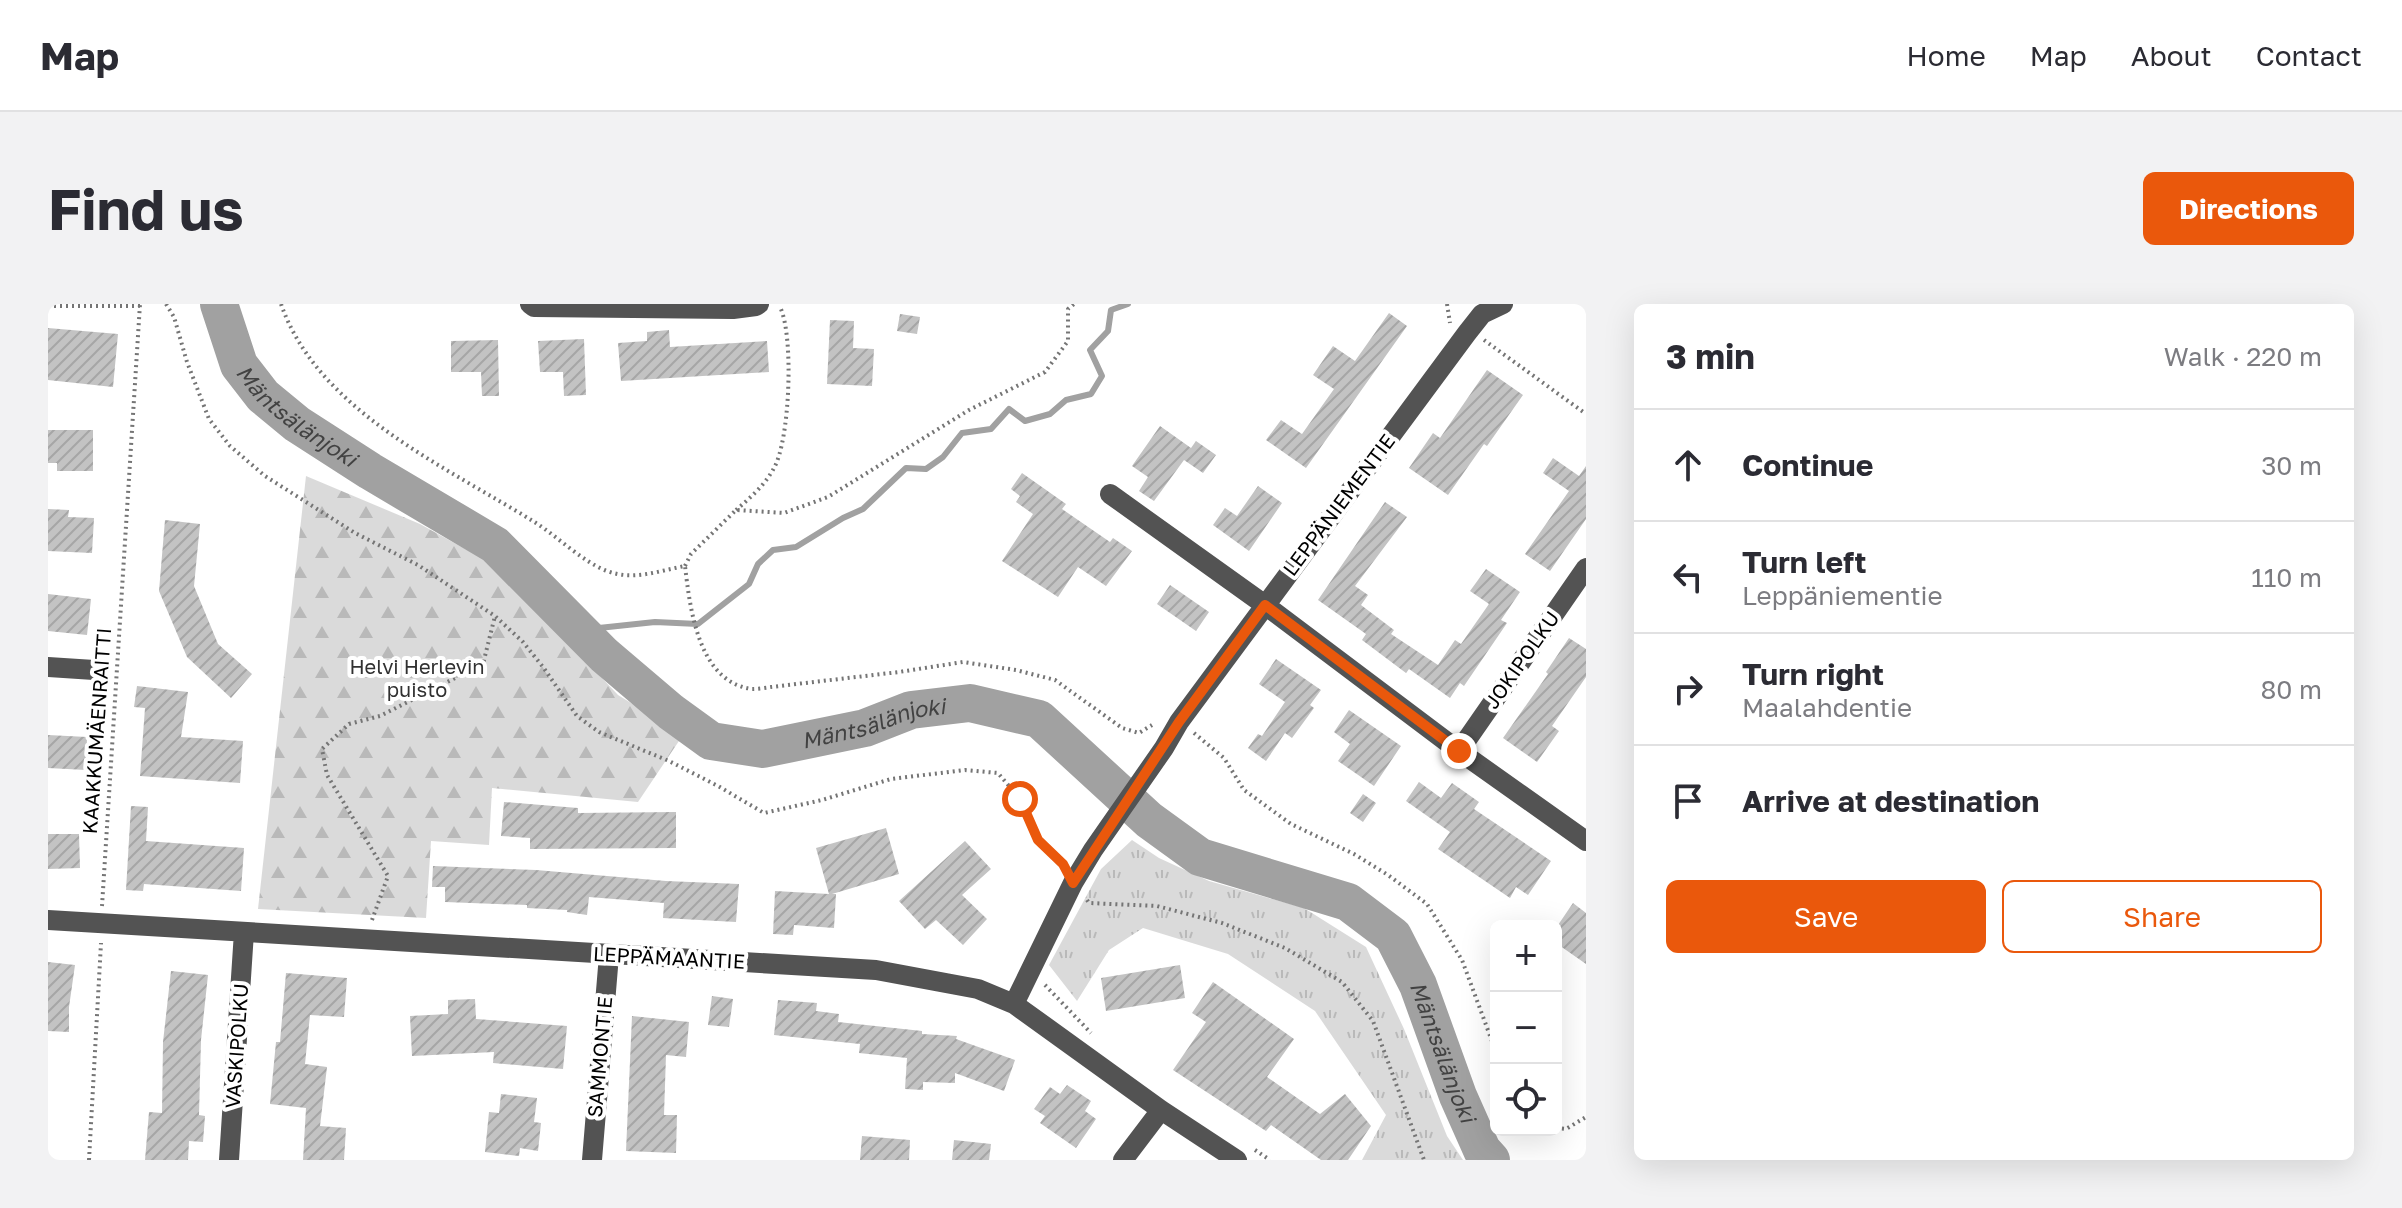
<!DOCTYPE html>
<html lang="en">
<head>
<meta charset="utf-8">
<style>
	body { margin:0; font-family:"Golos Text",sans-serif; background:#f2f2f3; color:#2b2b33 }
	.controls { position:absolute; right:24px; bottom:24px; display:grid; overflow:hidden; border-radius:12px; box-shadow:0 8px 32px #0002 }
	.controls button { width:72px; height:72px; display:grid; place-items:center; padding:0; border:0; border-bottom:2px solid #e1e1e2; background:#fff; color:#2b2b33; font:40px sans-serif }
	.stop { position:absolute; width:24px; height:24px; margin:-18px; border:6px solid #ea580c; border-radius:50%; background:#fff }
	.stop.end { background:#ea580c; border-color:#fff; box-shadow:0 2px 8px #0008 }
	.list { margin:0; padding:0; list-style:none }
	h2 { display:flex; justify-content:space-between; align-items:center; height:104px; margin:0; padding:0 32px; font-size:34px }
	h2 small { font-size:26px; font-weight:400; color:#7c7c81 }
	.list li { display:grid; grid-template-columns:52px 1fr auto; gap:24px; align-items:center; box-sizing:border-box; height:112px; padding:0 32px; border-top:2px solid #e1e1e2 }
	.list b { display:block; font-size:30px; white-space:nowrap }
	.list p { margin:0; font-size:26px; white-space:nowrap; color:#7c7c81 }
	.list em { font-size:26px; font-style:normal; color:#7c7c81 }
	.actions { display:flex; gap:16px; padding:24px 32px }
	.actions a { flex:1; padding:18px 0; border:2px solid #ea580c; border-radius:12px; text-align:center; font-size:28px; color:#ea580c }
	.actions .main { background:#ea580c; color:#fff }
	.icon { flex:none; width:44px; height:44px; fill:none; stroke:currentColor; stroke-width:2; stroke-linecap:round; stroke-linejoin:round }
	.map { position:relative; flex:none; width:1538px; height:856px; overflow:hidden; border-radius:12px }
	header { display:flex; align-items:center; gap:48px; box-sizing:border-box; height:112px; padding:0 40px; background:#fff; border-bottom:2px solid #e1e1e2 }
	header strong { font-size:38px }
	nav { display:flex; gap:44px; margin-inline-start:auto; font-size:28px }
	.intro { display:flex; align-items:center; justify-content:space-between; box-sizing:border-box; height:192px; padding:0 48px }
	h1 { margin:0; font-size:56px }
	.button { padding:20px 36px; border-radius:12px; background:#ea580c; color:#fff; font-size:28px; font-weight:700 }
	main { display:flex; gap:48px; padding:0 48px }
	aside { flex:1; background:#fff; border-radius:12px; box-shadow:0 8px 32px #0002 }
	.map>svg:first-child { display:block }
	.grass { fill:url(#grass-tufts) }
	.forest { fill:url(#forest-firs) }
	.lines { fill:none; stroke-linecap:round; stroke-linejoin:round }
	.stream { stroke:#a1a1a1; stroke-width:6 }
	.river { stroke:#a1a1a1; stroke-width:38 }
	.building { fill:url(#building-hatch) }
	.path { stroke:#757575; stroke-width:4; stroke-dasharray:2 4; stroke-linecap:butt }
	.minor { stroke:#535353; stroke-width:20 }
	.route { stroke:#ea580c; stroke-width:10 }
	.labels { text-anchor:middle; stroke-width:8; stroke-linejoin:round; paint-order:stroke }
	.street-label { font-size:20px; fill:#000; stroke:#fff }
	.park-label { font-size:20px; fill:#313131; stroke:#fff }
	.water-label { font-size:22px; font-style:italic; fill:#424242; stroke:#fff }
</style>
</head>
<body>
<header>
<strong>Map</strong>
<nav><a>Home</a><a>Map</a><a>About</a><a>Contact</a></nav>
</header>
<div class="intro"><h1>Find us</h1><a class="button">Directions</a></div>
<main>
<div class="map">
<svg width="1538" height="856" viewBox="0 0 1538 856">
	<defs>
		<pattern id="grass-tufts" width="24" height="20" patternUnits="userSpaceOnUse" patternTransform="scale(2)"><rect width="24" height="20" fill="#dadada"/><path d="M3 7l-1-3M5 7V3M7 7l1-3M15 17l-1-3M17 17v-4M19 17l1-3" fill="none" stroke="#b9b9b9"/></pattern>
		<pattern id="forest-firs" width="22" height="20" patternUnits="userSpaceOnUse" patternTransform="scale(2)"><rect width="22" height="20" fill="#dadada"/><path d="M5 1l3.5 6h-7zM16 11l3.5 6h-7z" fill="#b9b9b9"/></pattern>
		<pattern id="building-hatch" width="6" height="6" patternUnits="userSpaceOnUse" patternTransform="scale(2)"><rect width="6" height="6" fill="#c3c3c3"/><path d="M-1 1l2-2M0 6l6-6M5 7l2-2" fill="none" stroke="#a6a6a6"/></pattern>
	</defs>
	<rect width="100%" height="100%" fill="#fff"/>
	<path class="grass" d="M 1084,536 L 1111,554 L 1161,577 L 1256,604 L 1318,643 L 1356,725 L 1399,832 L 1415,856 L 1314,856 L 1338,811 L 1267,707 L 1180,650 L 1095,624 L 1061,646 L 1029,697 L 1001,661 L 1053,565 Z"/>
	<path class="forest" d="M 258,172 L 372,220 L 448,262 L 570,391 L 635,431 L 590,498 L 444,484 L 441,541 L 383,537 L 378,614 L 210,605 Z"/>
	<g class="lines">
		<path class="stream" d="M 532,326 L 607,318 L 650,320 L 701,280 L 710,260 L 725,246 L 748,243 L 795,214 L 815,205 L 858,164 L 878,165 L 895,153 L 914,129 L 943,125 L 961,105 L 977,117 L 1002,110 L 1018,96 L 1043,90 L 1054,72 L 1042,46 L 1060,27 L 1063,6 L 1080,0"/>
		<path class="river" id="s1" d="M 171,0 L 191,61 L 215,92 L 249,120 L 322,167 L 447,241 L 556,351 L 623,408 L 663,437 L 715,445 L 817,424 L 863,406 L 922,399 L 991,415 L 1101,516 L 1152,553 L 1300,598 L 1345,632 L 1370,681 L 1410,792 L 1434,846 L 1443,856"/>
	</g>
	<path class="building" d="M 1341,9 L 1359,22 L 1258,164 L 1218,136 L 1233,116 L 1254,130 L 1286,85 L 1265,71 L 1285,42 L 1307,57 Z
		M 852,10 L 872,13 L 869,30 L 849,27 Z
		M 782,16 L 806,17 L 805,44 L 826,45 L 824,82 L 779,80 Z
		M 0,24 L 70,30 L 65,83 L 0,76 Z
		M 621,26 L 622,43 L 719,37 L 721,68 L 573,77 L 570,39 L 599,37 L 599,28 Z
		M 536,35 L 538,91 L 516,92 L 515,68 L 492,68 L 490,37 Z
		M 450,36 L 451,92 L 434,92 L 433,68 L 403,68 L 403,37 Z
		M 1439,66 L 1475,91 L 1439,142 L 1436,140 L 1400,191 L 1361,164 L 1385,129 L 1392,134 Z
		M 1112,122 L 1143,144 L 1148,137 L 1168,151 L 1155,169 L 1136,156 L 1106,197 L 1091,187 L 1100,173 L 1084,162 Z
		M 0,126 L 45,126 L 45,167 L 9,167 L 9,159 L 0,159 Z
		M 1505,154 L 1531,172 L 1538,162 L 1538,215 L 1502,267 L 1477,250 L 1521,187 L 1495,169 Z
		M 974,169 L 1018,200 L 1014,205 L 1062,238 L 1065,234 L 1084,247 L 1058,282 L 1030,263 L 1010,293 L 954,257 L 985,210 L 968,198 L 972,192 L 963,185 Z
		M 1210,182 L 1234,199 L 1201,247 L 1165,221 L 1177,204 L 1189,212 Z
		M 1337,198 L 1359,213 L 1307,282 L 1320,291 L 1313,301 L 1346,326 L 1343,330 L 1390,361 L 1407,336 L 1413,340 L 1441,300 L 1422,287 L 1438,265 L 1472,288 L 1453,316 L 1459,319 L 1416,382 L 1412,379 L 1402,394 L 1361,365 L 1358,369 L 1314,336 L 1318,330 L 1270,296 Z
		M 0,205 L 21,206 L 20,213 L 46,214 L 44,249 L 0,247 Z
		M 117,216 L 152,220 L 146,282 L 170,340 L 204,370 L 183,394 L 139,353 L 111,287 Z
		M 1122,281 L 1161,308 L 1148,327 L 1109,300 Z
		M 0,290 L 43,295 L 39,331 L 0,327 Z
		M 1521,334 L 1538,345 L 1538,373 L 1504,422 L 1511,427 L 1489,458 L 1455,434 L 1500,370 L 1498,368 Z
		M 1228,355 L 1273,386 L 1262,401 L 1266,404 L 1244,434 L 1237,429 L 1218,457 L 1200,444 L 1210,430 L 1214,432 L 1237,398 L 1211,380 Z
		M 89,382 L 140,388 L 133,433 L 195,437 L 192,479 L 92,472 L 97,404 L 86,403 Z
		M 1301,406 L 1353,442 L 1326,482 L 1290,457 L 1302,440 L 1286,428 Z
		M 0,431 L 39,433 L 38,466 L 0,464 Z
		M 1371,478 L 1393,494 L 1404,479 L 1431,498 L 1426,505 L 1503,557 L 1480,591 L 1468,583 L 1462,594 L 1390,545 L 1402,528 L 1358,497 Z
		M 1315,490 L 1328,499 L 1315,518 L 1302,509 Z
		M 456,498 L 530,504 L 530,509 L 628,508 L 628,544 L 482,545 L 482,534 L 453,532 Z
		M 83,502 L 100,503 L 98,537 L 196,544 L 193,587 L 96,580 L 95,587 L 78,586 Z
		M 838,524 L 851,570 L 784,590 L 788,590 L 786,624 L 746,621 L 745,631 L 725,630 L 727,587 L 781,590 L 768,544 Z
		M 0,530 L 31,530 L 32,564 L 0,565 Z
		M 917,537 L 943,565 L 914,591 L 939,615 L 915,641 L 888,616 L 877,625 L 851,597 Z
		M 385,562 L 488,566 L 618,577 L 691,580 L 688,618 L 615,614 L 616,599 L 541,593 L 539,611 L 519,608 L 519,606 L 479,604 L 479,601 L 397,598 L 397,583 L 384,583 Z
		M 1525,599 L 1538,609 L 1538,660 L 1508,639 L 1508,624 Z
		M 0,658 L 27,661 L 21,703 L 21,728 L 0,727 Z
		M 1132,661 L 1137,694 L 1058,707 L 1053,674 Z
		M 123,667 L 160,671 L 153,736 L 151,811 L 157,812 L 155,838 L 141,837 L 140,856 L 97,856 L 101,808 L 114,809 L 115,738 Z
		M 238,669 L 299,674 L 296,713 L 262,711 L 257,760 L 279,763 L 272,822 L 298,824 L 296,856 L 255,856 L 258,804 L 222,800 L 228,738 L 232,738 Z
		M 1165,678 L 1246,735 L 1219,773 L 1272,810 L 1297,790 L 1323,822 L 1300,856 L 1273,856 L 1223,821 L 1218,827 L 1125,766 L 1158,718 L 1144,709 Z
		M 664,692 L 685,695 L 681,723 L 660,721 Z
		M 427,695 L 428,715 L 519,722 L 515,765 L 445,759 L 446,748 L 364,752 L 362,712 L 400,710 L 400,696 Z
		M 730,696 L 769,699 L 768,707 L 791,710 L 790,718 L 874,727 L 874,730 L 909,732 L 908,735 L 967,756 L 956,787 L 907,769 L 907,779 L 875,778 L 875,786 L 857,785 L 859,754 L 811,749 L 812,740 L 726,731 Z
		M 584,712 L 641,718 L 638,753 L 618,751 L 616,811 L 629,811 L 628,849 L 578,847 Z
		M 1019,781 L 1043,797 L 1037,807 L 1048,815 L 1028,844 L 992,819 L 997,812 L 986,805 L 1002,783 L 1012,790 Z
		M 453,790 L 489,794 L 486,818 L 493,819 L 490,847 L 472,844 L 471,852 L 437,848 L 441,808 L 451,809 Z
		M 814,832 L 862,836 L 861,856 L 812,856 Z
		M 906,836 L 943,840 L 941,856 L 904,856 Z"/>
	<g class="lines">
		<path class="path" d="M 118,0 L 126,13 L 139,58 L 161,115 L 182,142 L 217,172 L 307,229 L 370,261 L 447,312 L 475,338 L 495,363 L 529,412 L 551,428 L 621,457 L 670,482 L 716,509 L 774,496 L 843,475 L 917,466 L 950,469 L 972,495 L 990,536 L 1014,559
			M 233,0 C 270,107 397,162 488,219 C 510,233 535,258 559,267 C 585,277 610,267 637,262 C 642,304 650,378 704,385 C 710,385 717,384 723,383 L 851,368 L 915,358 L 968,366 L 1007,376 L 1074,424 L 1091,429 L 1104,421
			M 1399,0 L 1402,19
			M 0,2 L 92,2
			M 1436,36 L 1538,110
			M 688,206 C 702,194 717,181 726,164 C 742,136 746,31 732,3
			M 637,262 L 643,250 L 688,206 L 736,209 L 780,193 L 921,106 L 997,68 L 1020,37 L 1020,5 L 1026,0
			M 1146,429 L 1176,454 L 1196,486 L 1243,520 L 1306,550 L 1340,571 L 1379,600 L 1414,656 L 1448,748
			M 1039,596 L 1041,599 L 1109,602 L 1174,619 L 1237,644 L 1294,678 L 1325,717 L 1376,856
			M 54,602 L 92,0
			M 324,616 L 340,572 L 279,471 L 274,445 L 301,420 L 332,412 L 435,360 L 447,312
			M 997,681 L 1043,729
			M 1508,824 L 1518,825 L 1538,813
			M 1207,846 L 1222,856
			M 41,856 L 53,639"/>
		<path class="minor" d="M 482,0 L 486,3 L 685,5 L 708,2 L 711,0
			M 1062,190 L 1217,301 L 1411,447 L 1538,537
			M 0,363 L 46,366
			M 1411,447 L 1538,264
			M 0,616 L 828,666 L 930,685 L 966,700 L 1113,806 L 1189,856
			M 966,700 L 1025,579 L 1045,546 L 1116,444 L 1131,418 L 1419,29 L 1434,10 L 1455,0
			M 181,856 L 196,628
			M 544,856 L 561,651
			M 1075,856 L 1113,806"/>
	</g>
	<g class="lines">
		<path class="route" d="M 972,495 L 990,536 L 1015,560 L 1025,579 L 1131,418 L 1217,301 L 1411,447"/>
	</g>
	<g class="labels">
		<g class="street-label">
			<text transform="translate(1291 201) rotate(-53)" y="7">LEPPÄNIEMENTIE</text>
			<text transform="translate(1474 356) rotate(-55)" y="7">JOKIPOLKU</text>
			<text transform="translate(49 427) rotate(-86)" y="7">KAAKKUMÄENRAITTI</text>
			<text transform="translate(621 654) rotate(3)" y="7">LEPPÄMAANTIE</text>
			<text transform="translate(189 742) rotate(-86)" y="7">VASKIPOLKU</text>
			<text transform="translate(552 753) rotate(-85)" y="7">SAMMONTIE</text>
		</g>
		<g class="park-label">
			<text x="369" y="370">Helvi Herlevin<tspan x="369" dy="23">puisto</tspan></text>
		</g>
		<g class="water-label">
			<text dy="8" stroke="none"><textPath href="#s1" startOffset="142">Mäntsälänjoki</textPath></text>
			<text dy="8" stroke="none"><textPath href="#s1" startOffset="838">Mäntsälänjoki</textPath></text>
			<text dy="8" stroke="none"><textPath href="#s1" startOffset="1558">Mäntsälänjoki</textPath></text>
		</g>
	</g>
</svg>
<div class="controls">
<button>+</button>
<button>−</button>
<button><svg class="icon" aria-label="locate" viewBox="0 0 24 24"><circle cx="12" cy="12" r="6"/><path d="M12 2v4M12 18v4M2 12h4M18 12h4"/></svg></button>
</div>
<div class="stop" style="left:972px;top:495px"></div>
<div class="stop end" style="left:1411px;top:447px"></div>
</div>
<aside>
<h2>3 min<small>Walk · 220 m</small></h2>
<ul class="list">
<li><svg class="icon" aria-label="ahead" viewBox="0 0 24 24"><path d="M12 20V5M6 11l6-6 6 6"/></svg><div><b>Continue</b></div><em>30 m</em></li>
<li><svg class="icon" aria-label="left" viewBox="0 0 24 24"><path d="M17 20v-9H6M10 6l-5 5 5 5"/></svg><div><b>Turn left</b><p>Leppäniementie</p></div><em>110 m</em></li>
<li><svg class="icon" aria-label="right" viewBox="0 0 24 24"><path d="M7 20v-9h11M14 6l5 5-5 5"/></svg><div><b>Turn right</b><p>Maalahdentie</p></div><em>80 m</em></li>
<li><svg class="icon" aria-label="arrive" viewBox="0 0 24 24"><path d="M6 21V4h12l-3 4 3 4H6"/></svg><div><b>Arrive at destination</b></div></li>
</ul>
<div class="actions"><a class="main">Save</a><a>Share</a></div>
</aside>
</main>
</body>
</html>
